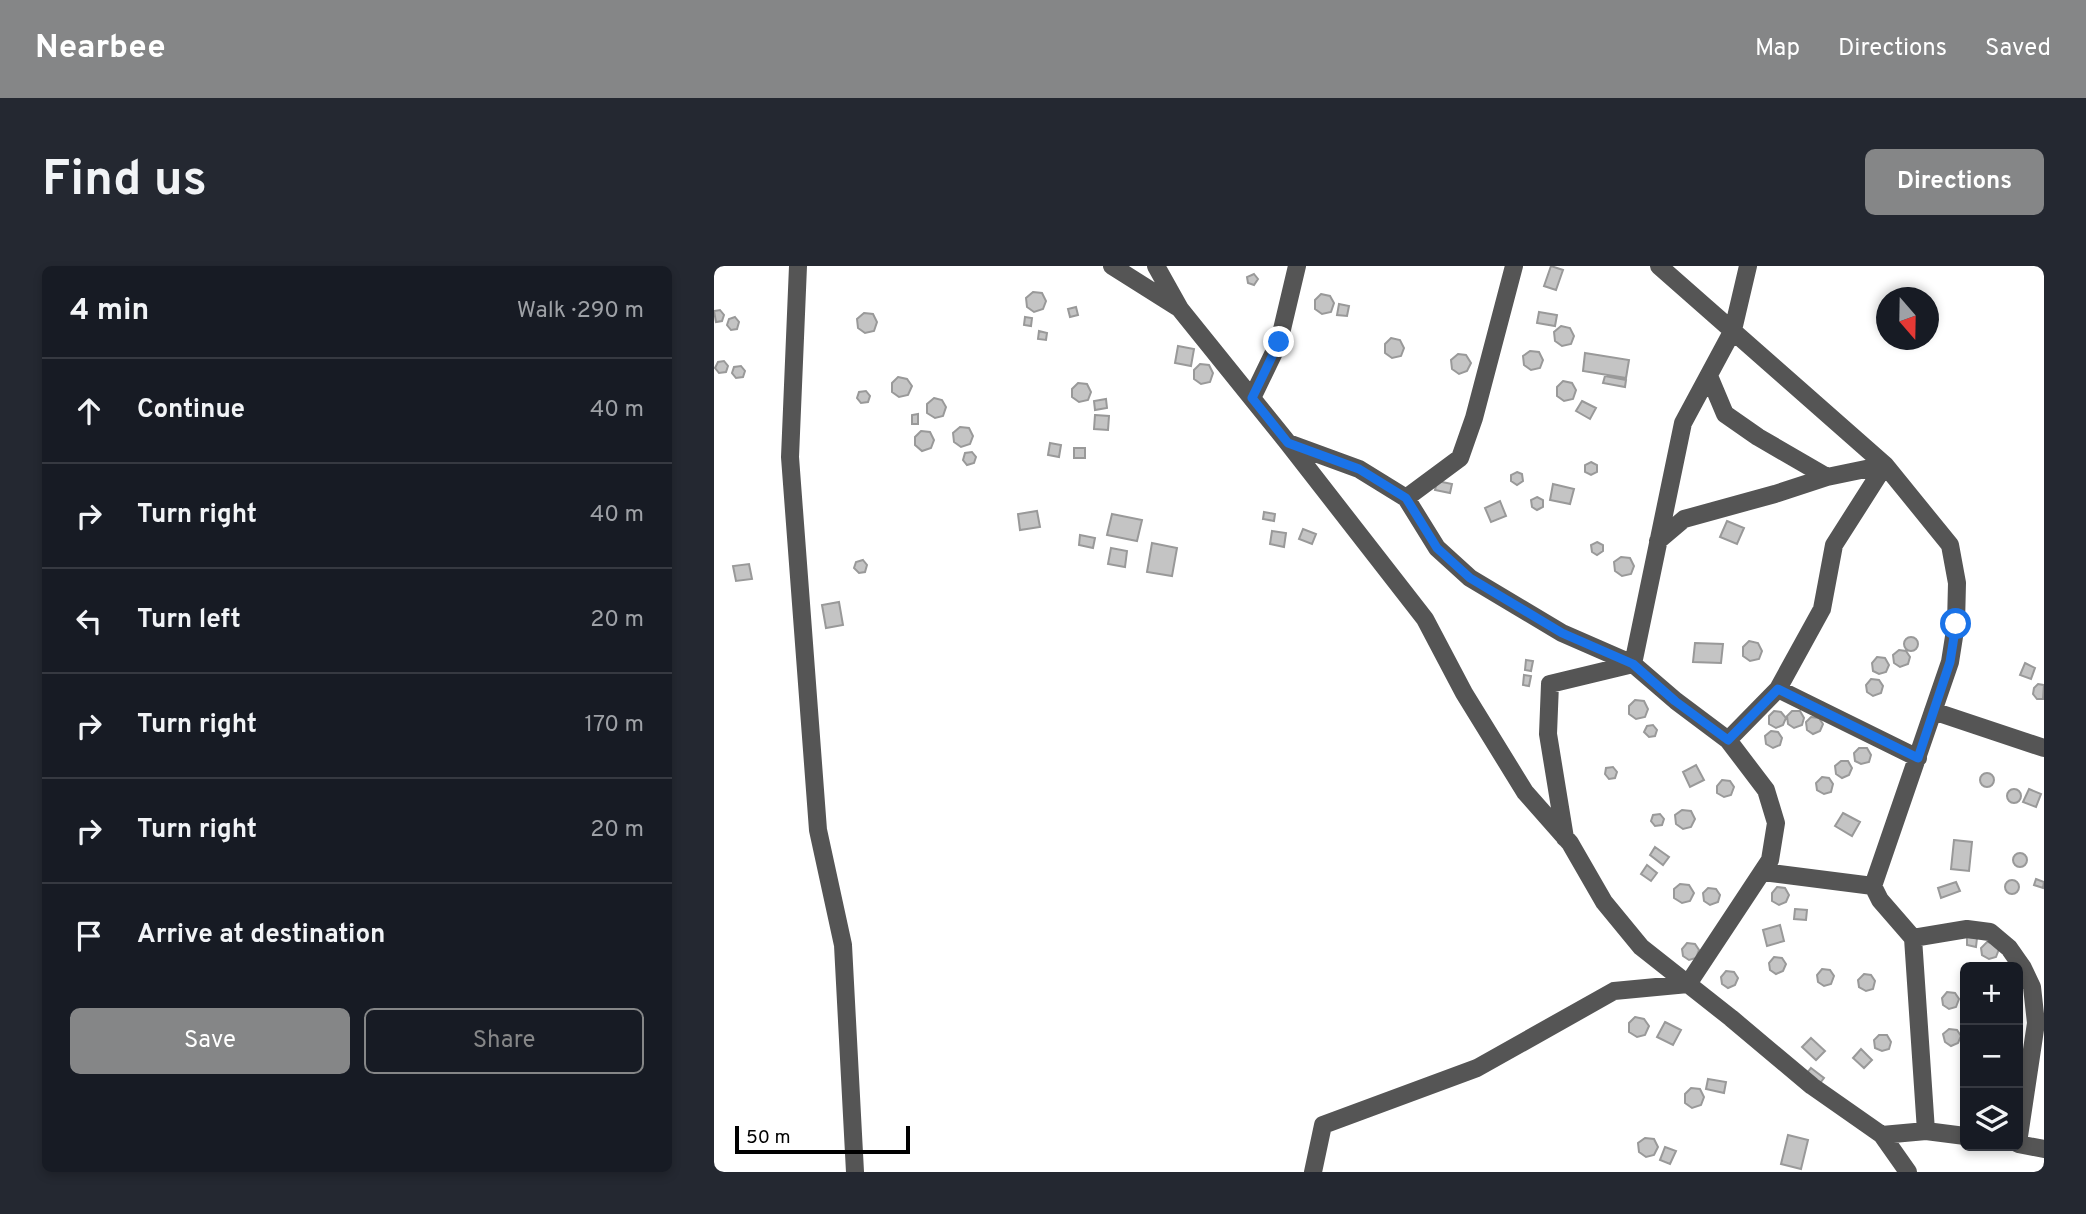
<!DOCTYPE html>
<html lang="en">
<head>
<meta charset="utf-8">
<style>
	body { margin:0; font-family:Overpass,sans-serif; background:#242831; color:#f1f3f6 }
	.controls { position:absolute; right:21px; bottom:21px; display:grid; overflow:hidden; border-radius:10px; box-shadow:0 4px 10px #0003 }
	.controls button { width:63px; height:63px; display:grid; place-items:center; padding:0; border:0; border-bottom:2px solid #363941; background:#171b24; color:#f1f3f6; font:35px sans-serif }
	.compass { position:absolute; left:1162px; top:21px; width:63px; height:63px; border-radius:50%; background:#171b24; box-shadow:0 4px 10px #0003; rotate:160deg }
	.scale { position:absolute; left:21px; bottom:18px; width:175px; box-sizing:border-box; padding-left:7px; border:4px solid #000; border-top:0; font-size:19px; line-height:24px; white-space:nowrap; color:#000; -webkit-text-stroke:5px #fff; paint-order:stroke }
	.stop { position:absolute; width:21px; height:21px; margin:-16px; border:5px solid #1a73e8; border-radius:50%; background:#fff }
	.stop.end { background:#1a73e8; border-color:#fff; box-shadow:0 2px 7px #0008 }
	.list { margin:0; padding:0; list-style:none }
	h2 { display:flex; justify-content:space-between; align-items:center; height:91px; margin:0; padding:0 28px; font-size:30px }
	h2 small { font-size:23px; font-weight:400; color:#9ea1a6 }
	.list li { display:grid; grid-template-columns:46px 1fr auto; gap:21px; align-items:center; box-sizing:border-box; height:105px; padding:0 28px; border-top:2px solid #363941 }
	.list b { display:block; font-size:26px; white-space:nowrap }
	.list em { font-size:23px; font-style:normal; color:#9ea1a6 }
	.actions { display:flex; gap:14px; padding:21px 28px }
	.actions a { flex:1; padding:16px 0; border:2px solid #858687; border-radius:10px; text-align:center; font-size:24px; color:#858687 }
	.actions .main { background:#858687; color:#fff }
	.icon { flex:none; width:38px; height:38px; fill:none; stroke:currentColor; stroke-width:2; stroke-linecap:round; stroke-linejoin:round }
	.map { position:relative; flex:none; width:1330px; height:906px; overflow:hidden; border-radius:10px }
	header { display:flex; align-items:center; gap:42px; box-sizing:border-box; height:98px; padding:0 35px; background:#858687; color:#fff }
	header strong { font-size:33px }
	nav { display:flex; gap:38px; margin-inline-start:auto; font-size:24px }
	.intro { display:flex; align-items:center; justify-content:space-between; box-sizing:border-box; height:168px; padding:0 42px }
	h1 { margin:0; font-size:49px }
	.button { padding:18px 32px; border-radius:10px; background:#858687; color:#fff; font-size:24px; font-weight:700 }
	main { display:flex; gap:42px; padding:0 42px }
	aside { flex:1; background:#171b24; border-radius:10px; box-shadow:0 4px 10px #0003 }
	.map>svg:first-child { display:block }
	.building { fill:#c4c4c4; stroke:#999; stroke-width:2 }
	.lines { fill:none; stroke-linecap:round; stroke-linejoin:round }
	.minor { stroke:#555; stroke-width:18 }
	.route { stroke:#1a73e8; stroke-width:9 }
</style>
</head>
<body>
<header>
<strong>Nearbee</strong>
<nav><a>Map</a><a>Directions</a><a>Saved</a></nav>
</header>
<div class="intro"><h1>Find us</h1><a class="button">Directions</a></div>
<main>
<aside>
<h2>4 min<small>Walk · 290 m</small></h2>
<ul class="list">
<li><svg class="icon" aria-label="ahead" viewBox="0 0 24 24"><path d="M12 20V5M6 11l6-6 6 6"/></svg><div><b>Continue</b></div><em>40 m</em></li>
<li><svg class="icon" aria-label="right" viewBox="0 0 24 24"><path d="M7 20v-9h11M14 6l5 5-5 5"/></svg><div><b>Turn right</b></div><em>40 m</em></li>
<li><svg class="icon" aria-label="left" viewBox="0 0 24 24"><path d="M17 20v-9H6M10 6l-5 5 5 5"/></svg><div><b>Turn left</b></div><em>20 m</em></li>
<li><svg class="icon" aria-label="right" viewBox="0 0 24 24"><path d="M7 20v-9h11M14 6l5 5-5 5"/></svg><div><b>Turn right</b></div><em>170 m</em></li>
<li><svg class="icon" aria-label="right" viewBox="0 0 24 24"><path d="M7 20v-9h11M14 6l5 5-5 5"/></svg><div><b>Turn right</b></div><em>20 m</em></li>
<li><svg class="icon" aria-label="arrive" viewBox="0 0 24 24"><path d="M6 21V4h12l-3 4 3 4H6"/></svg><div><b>Arrive at destination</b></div></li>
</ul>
<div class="actions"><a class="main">Save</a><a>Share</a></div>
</aside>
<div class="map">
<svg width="1330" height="906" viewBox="0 0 1330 906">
	<rect width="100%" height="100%" fill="#fff"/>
	<path class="building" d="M 837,0 L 849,4 L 842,24 L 830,20 Z
		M 540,8 L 544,13 L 540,19 L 534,17 L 533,11 Z
		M 319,26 L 328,27 L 332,35 L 329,43 L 320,46 L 313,41 L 312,32 Z
		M 607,28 L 616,30 L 620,37 L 617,46 L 608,48 L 601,43 L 601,34 Z
		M 625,38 L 635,40 L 633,50 L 623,49 Z
		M 362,41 L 364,49 L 356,51 L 354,43 Z
		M 6,44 L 10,49 L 8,55 L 2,56 L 0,45 Z
		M 825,46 L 843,49 L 841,60 L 823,57 Z
		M 150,47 L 159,48 L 163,56 L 160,65 L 151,67 L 144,62 L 143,53 Z
		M 21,51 L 25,56 L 23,63 L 17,64 L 13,59 L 15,53 Z
		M 311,51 L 318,52 L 317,60 L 310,59 Z
		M 847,60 L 856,62 L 860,70 L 857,78 L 848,80 L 841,75 L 840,66 Z
		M 325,65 L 333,67 L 332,74 L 324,73 Z
		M 677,72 L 686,74 L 690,82 L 687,90 L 678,92 L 671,87 L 671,78 Z
		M 464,80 L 480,83 L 477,100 L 461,97 Z
		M 816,85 L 825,86 L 829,94 L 826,102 L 817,104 L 810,99 L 809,90 Z
		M 871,87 L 915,94 L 912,112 L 869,105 Z
		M 744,88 L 752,89 L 757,97 L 753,105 L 745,108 L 738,103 L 737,94 Z
		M 10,95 L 14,100 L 12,106 L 5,107 L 1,102 L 4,96 Z
		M 486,98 L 495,99 L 499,107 L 496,116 L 487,118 L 480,113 L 480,104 Z
		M 27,100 L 31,105 L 29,111 L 22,112 L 18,107 L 20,101 Z
		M 891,110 L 912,114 L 911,121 L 889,117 Z
		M 184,111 L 193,113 L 198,120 L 194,129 L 185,131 L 178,126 L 178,117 Z
		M 849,115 L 858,117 L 862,124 L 859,133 L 850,135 L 843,130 L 843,121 Z
		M 364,117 L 373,118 L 377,126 L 374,134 L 365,136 L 358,131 L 358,123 Z
		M 152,125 L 156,130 L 154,136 L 147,137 L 143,132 L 145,126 Z
		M 220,132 L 228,134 L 232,141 L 229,150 L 221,152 L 213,147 L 213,138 Z
		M 392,133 L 393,142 L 381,144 L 380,135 Z
		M 868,135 L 882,142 L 876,153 L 862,145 Z
		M 204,148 L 204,158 L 198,158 L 198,149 Z
		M 381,149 L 395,150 L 394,164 L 380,163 Z
		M 246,161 L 255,162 L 259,170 L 256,178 L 247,181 L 240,176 L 239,167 Z
		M 207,165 L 216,166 L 220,174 L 217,182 L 208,185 L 201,179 L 201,171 Z
		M 336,177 L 347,179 L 345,191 L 334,189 Z
		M 360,182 L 371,182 L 371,192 L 360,192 Z
		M 258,186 L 262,191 L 260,197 L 253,199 L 249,194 L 251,187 Z
		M 877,196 L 883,199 L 883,206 L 877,209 L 871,206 L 871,199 Z
		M 803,206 L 808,208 L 809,215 L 803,219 L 797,215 L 797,209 Z
		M 723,215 L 738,218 L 736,227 L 721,224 Z
		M 839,218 L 860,223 L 856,238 L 836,234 Z
		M 823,231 L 829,234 L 829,241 L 823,244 L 818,241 L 817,234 Z
		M 786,235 L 792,250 L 777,256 L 771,242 Z
		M 323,245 L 326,261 L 306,264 L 304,248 Z
		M 550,246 L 561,248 L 560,255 L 549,253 Z
		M 398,248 L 428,254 L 423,275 L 393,269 Z
		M 1013,255 L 1030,262 L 1023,278 L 1006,271 Z
		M 589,263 L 602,268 L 598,278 L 585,273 Z
		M 558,265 L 572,267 L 570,281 L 556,278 Z
		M 366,269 L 381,272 L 379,282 L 365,279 Z
		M 883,276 L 889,279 L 889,285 L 883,289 L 878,286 L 877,279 Z
		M 438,277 L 463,282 L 458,310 L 433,306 Z
		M 397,282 L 413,285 L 411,301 L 394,298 Z
		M 907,291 L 916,292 L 920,300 L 917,308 L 908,310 L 901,305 L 900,296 Z
		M 149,294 L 153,299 L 151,306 L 145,307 L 140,302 L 142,296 Z
		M 35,298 L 38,313 L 22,315 L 19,300 Z
		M 125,336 L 129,359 L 112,362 L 108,339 Z
		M1190 378a7 7 0 1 1 14 0a7 7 0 1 1-14 0Z
		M 1035,375 L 1044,377 L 1048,385 L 1045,393 L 1036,395 L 1029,390 L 1029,381 Z
		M 981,377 L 1009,378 L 1007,397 L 979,396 Z
		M 1185,384 L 1192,385 L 1196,391 L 1194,398 L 1186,401 L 1180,397 L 1179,389 Z
		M 1163,391 L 1171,392 L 1175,399 L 1172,406 L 1165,408 L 1159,405 L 1158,397 Z
		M 812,394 L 819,395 L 817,405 L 811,404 Z
		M 1311,397 L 1321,402 L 1317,413 L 1306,409 Z
		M 810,409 L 817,410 L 815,420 L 809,419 Z
		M 1157,413 L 1165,414 L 1169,420 L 1167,427 L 1159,430 L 1153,426 L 1152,419 Z
		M 1324,418 L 1330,419 L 1329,433 L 1323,433 L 1319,428 L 1320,422 Z
		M 921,434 L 930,435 L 934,443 L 931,451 L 922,453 L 915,448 L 915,440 Z
		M 1060,445 L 1067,446 L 1072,452 L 1069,459 L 1062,462 L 1055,458 L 1055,450 Z
		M 1078,445 L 1086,445 L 1090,452 L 1088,459 L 1080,462 L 1074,458 L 1073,450 Z
		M 1097,451 L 1105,452 L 1109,458 L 1106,465 L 1099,468 L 1093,464 L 1092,456 Z
		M 939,459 L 943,464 L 941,470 L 935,471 L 930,466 L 933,460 Z
		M 1057,465 L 1064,466 L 1068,472 L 1066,479 L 1059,482 L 1052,478 L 1051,470 Z
		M 1145,482 L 1153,482 L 1157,489 L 1155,496 L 1147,498 L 1141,495 L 1140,487 Z
		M 1127,495 L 1134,495 L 1138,502 L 1135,509 L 1128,512 L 1122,508 L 1121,500 Z
		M 982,499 L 990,514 L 976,521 L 969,506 Z
		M 899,501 L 903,506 L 901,512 L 895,513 L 891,508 L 892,502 Z
		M1266 514a7 7 0 1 1 14 0a7 7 0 1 1-14 0Z
		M 1108,511 L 1115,512 L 1119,518 L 1117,526 L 1110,528 L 1103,524 L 1102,517 Z
		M 1008,514 L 1016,515 L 1020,521 L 1017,529 L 1010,531 L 1003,527 L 1003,520 Z
		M1293 530a7 7 0 1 1 14 0a7 7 0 1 1-14 0Z
		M 1315,523 L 1327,528 L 1322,541 L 1309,536 Z
		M 968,544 L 977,545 L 981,553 L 977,561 L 969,563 L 962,558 L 961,549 Z
		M 1129,547 L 1146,556 L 1138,570 L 1121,560 Z
		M 946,548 L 950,553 L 948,559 L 941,560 L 937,555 L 939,549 Z
		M 1240,574 L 1258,576 L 1255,605 L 1237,603 Z
		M 941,581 L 955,591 L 949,599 L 936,589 Z
		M1299 594a7 7 0 1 1 14 0a7 7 0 1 1-14 0Z
		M 933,599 L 943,607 L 937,615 L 927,608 Z
		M 1322,613 L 1330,616 L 1329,622 L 1320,619 Z
		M1291 621a7 7 0 1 1 14 0a7 7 0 1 1-14 0Z
		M 1242,616 L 1246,625 L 1227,632 L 1224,622 Z
		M 966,618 L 975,619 L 980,627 L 976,635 L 968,637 L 960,632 L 960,623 Z
		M 1063,621 L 1071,622 L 1075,629 L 1072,636 L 1065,639 L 1058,635 L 1058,627 Z
		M 994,622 L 1002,623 L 1006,629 L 1004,636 L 996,639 L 990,635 L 989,627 Z
		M 1081,643 L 1093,644 L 1092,654 L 1080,653 Z
		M 1066,659 L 1070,675 L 1053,680 L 1049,664 Z
		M 1253,671 L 1263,672 L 1262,681 L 1253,679 Z
		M 1273,676 L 1280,677 L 1285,683 L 1282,691 L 1275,693 L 1268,689 L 1267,682 Z
		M 973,677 L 981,678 L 985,684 L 982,692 L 975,694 L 969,690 L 968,683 Z
		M 1060,691 L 1068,692 L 1072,698 L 1069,705 L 1062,708 L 1056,704 L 1055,697 Z
		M 1108,703 L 1116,704 L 1120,710 L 1117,718 L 1110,720 L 1104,716 L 1103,709 Z
		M 1012,705 L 1020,706 L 1024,712 L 1021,719 L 1014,722 L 1008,718 L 1007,711 Z
		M 1150,708 L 1157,709 L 1161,715 L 1159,723 L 1152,725 L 1145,721 L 1144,714 Z
		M 1233,726 L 1241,727 L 1245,733 L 1242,741 L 1235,743 L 1229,739 L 1228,732 Z
		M 921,751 L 930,753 L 935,760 L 931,769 L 923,771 L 915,766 L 915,757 Z
		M 951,756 L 967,764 L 959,779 L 943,771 Z
		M 1235,763 L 1243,764 L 1247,770 L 1244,777 L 1237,780 L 1231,776 L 1229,768 Z
		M 1165,769 L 1173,769 L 1177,776 L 1175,783 L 1168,785 L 1161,782 L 1160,774 Z
		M 1097,772 L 1111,785 L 1102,794 L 1088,781 Z
		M 1147,783 L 1158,794 L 1150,802 L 1139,792 Z
		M 1097,802 L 1110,812 L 1102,822 L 1089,812 Z
		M 994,813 L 1012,816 L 1010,827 L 992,823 Z
		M 977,822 L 986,823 L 990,831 L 987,839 L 978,842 L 971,837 L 971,828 Z
		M 1074,869 L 1094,874 L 1087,903 L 1067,898 Z
		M 931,872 L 940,873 L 944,881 L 940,889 L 932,891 L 925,886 L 924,877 Z
		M 951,881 L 962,885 L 956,898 L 946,894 Z"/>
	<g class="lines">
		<path class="minor" d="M 84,0 L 76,191 L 104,564 L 129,679 L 141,906
			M 398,0 L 463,41
			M 442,0 L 466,43 L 574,177 L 711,353 L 750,427 L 811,526 L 856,577 L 890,636 L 927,681 L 1017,752 L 1098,820 L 1168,869 L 1194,906
			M 945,0 L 1171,199 L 1236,279 L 1243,317 L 1242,358 L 1236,396 L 1159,620
			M 995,110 L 1011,148 L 1044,171 L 1113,211 L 1171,199
			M 538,132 L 565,76 L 583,0
			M 574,177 L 645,203 L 692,232 L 723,282 L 756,312 L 848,367 L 919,398 L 962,435 L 1014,474 L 1052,524 L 1062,557 L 1056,594 L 974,718 L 900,725 L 763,802 L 609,859 L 599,906
			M 692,232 L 746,192 L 760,152 L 800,0
			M 944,275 L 970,253 L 1061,228 L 1113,211
			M 1064,423 L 1204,492
			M 1219,445 L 1330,482
			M 1014,474 L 1064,423 L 1108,343 L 1120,279 L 1171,199
			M 851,572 L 834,468 L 836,418 L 919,398 L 969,157 L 1019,64 L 1034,0
			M 1049,606 L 1159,620 L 1166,634 L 1199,672 L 1253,663 L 1276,666 L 1295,682 L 1309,702 L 1318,721 L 1322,757 L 1304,877
			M 1199,672 L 1212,865
			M 1168,869 L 1212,865 L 1251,870
			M 1304,878 L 1330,883"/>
	</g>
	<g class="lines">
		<path class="route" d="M 565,76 L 538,132 L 574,177 L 645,203 L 692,232 L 723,282 L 756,312 L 848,367 L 919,398 L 961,435 L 1014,474 L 1064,423 L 1204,492 L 1236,396 L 1242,358"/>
	</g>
</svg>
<div class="controls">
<button>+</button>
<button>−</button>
<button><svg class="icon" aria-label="layers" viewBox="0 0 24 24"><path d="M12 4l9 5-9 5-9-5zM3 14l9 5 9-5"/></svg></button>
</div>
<svg class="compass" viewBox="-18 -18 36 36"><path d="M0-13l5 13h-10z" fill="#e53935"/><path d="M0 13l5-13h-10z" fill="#9ea1a6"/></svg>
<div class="scale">50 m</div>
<div class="stop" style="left:1242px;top:358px"></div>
<div class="stop end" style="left:565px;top:76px"></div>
</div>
</main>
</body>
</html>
